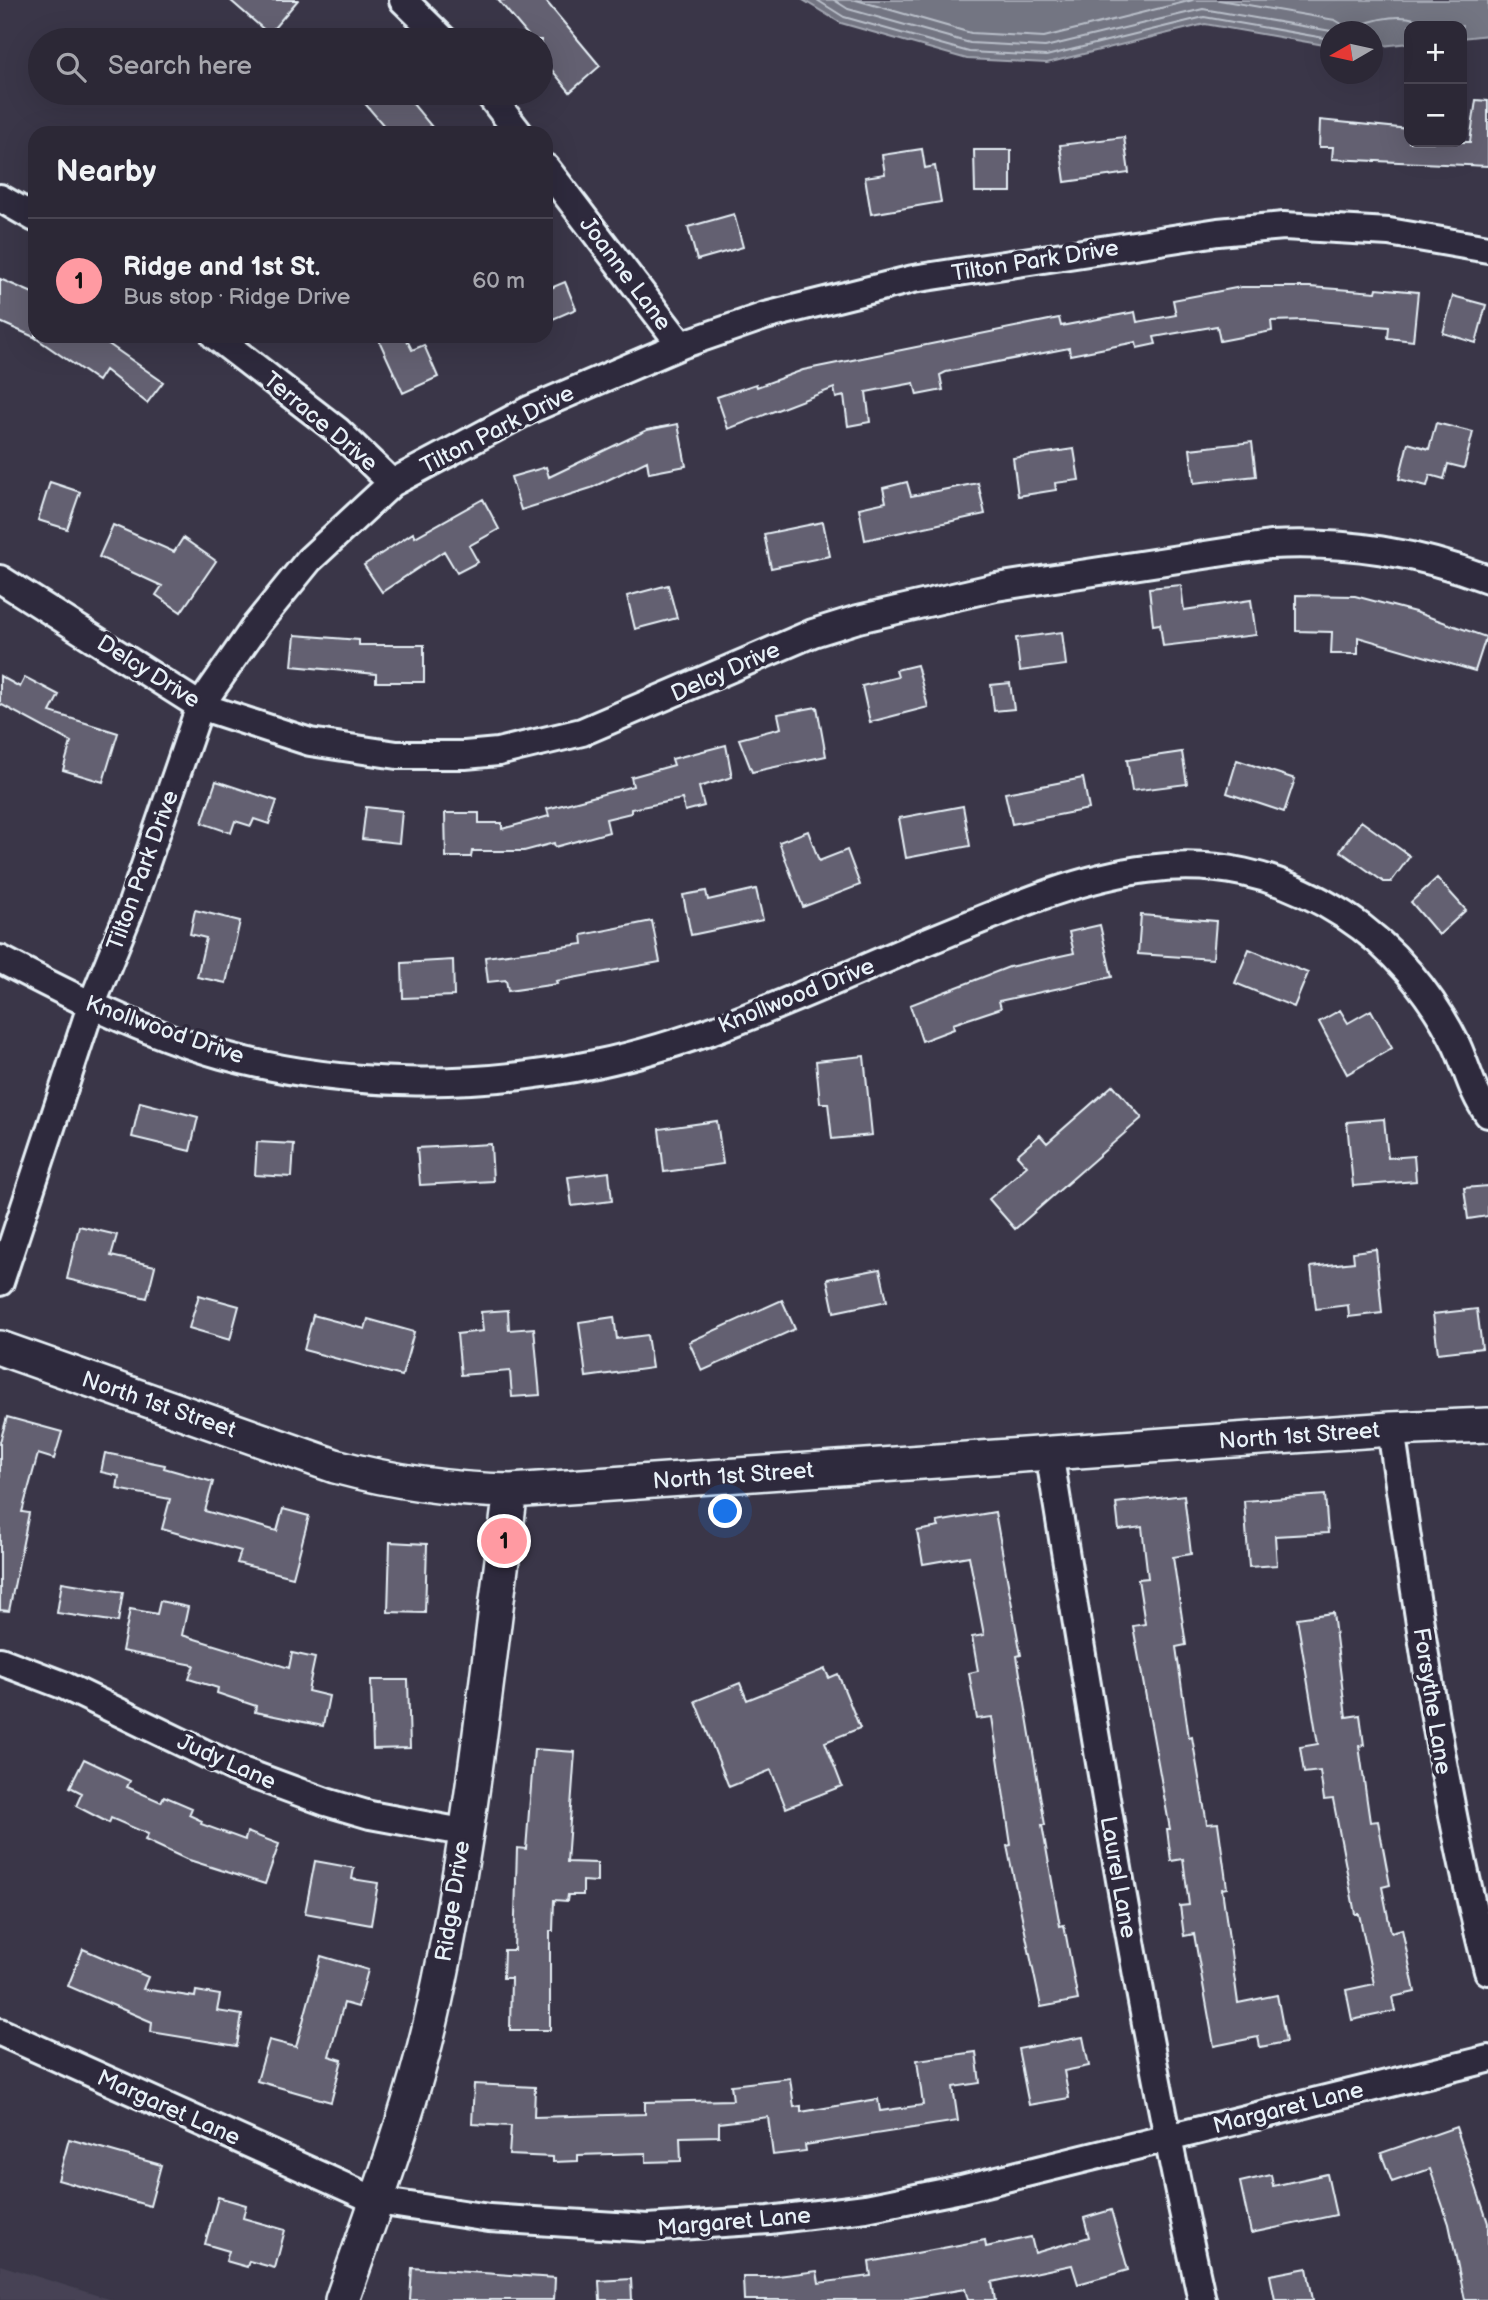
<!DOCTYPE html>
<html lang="en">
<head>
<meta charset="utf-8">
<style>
	body { margin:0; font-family:"Balsamiq Sans",sans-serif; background:#34303e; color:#f1f3f6 }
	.controls { position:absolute; right:21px; top:21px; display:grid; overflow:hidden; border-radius:14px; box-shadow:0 7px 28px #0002 }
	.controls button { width:63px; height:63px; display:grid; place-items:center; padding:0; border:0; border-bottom:2px solid #484451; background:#2c2836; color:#f1f3f6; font:35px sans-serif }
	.compass { position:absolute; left:1320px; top:21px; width:63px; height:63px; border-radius:50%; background:#2c2836; box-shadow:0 7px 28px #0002; rotate:261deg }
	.you { position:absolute; left:726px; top:1512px; width:24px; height:24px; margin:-18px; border:5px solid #fff; border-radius:50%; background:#1a73e8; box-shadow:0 0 0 10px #1a73e833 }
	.badge { display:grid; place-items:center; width:46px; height:46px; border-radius:50%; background:#ff9aa2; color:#111; font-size:23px; font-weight:700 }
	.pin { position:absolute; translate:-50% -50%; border:4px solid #fff; box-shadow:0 2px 7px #0006 }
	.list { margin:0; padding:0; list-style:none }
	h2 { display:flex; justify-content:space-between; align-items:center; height:91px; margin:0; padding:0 28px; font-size:30px }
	h2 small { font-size:23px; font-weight:400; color:#a6a6ad }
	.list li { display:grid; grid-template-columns:46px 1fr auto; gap:21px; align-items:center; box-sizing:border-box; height:126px; padding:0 28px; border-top:2px solid #484451 }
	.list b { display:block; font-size:26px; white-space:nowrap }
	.list p { margin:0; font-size:23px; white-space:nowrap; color:#a6a6ad }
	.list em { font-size:23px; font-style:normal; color:#a6a6ad }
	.icon { flex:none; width:38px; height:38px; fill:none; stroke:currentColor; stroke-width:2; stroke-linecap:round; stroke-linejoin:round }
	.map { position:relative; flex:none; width:1488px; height:2300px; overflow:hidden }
	.search { position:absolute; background:#2c2836; box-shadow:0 7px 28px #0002; left:28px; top:28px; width:525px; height:77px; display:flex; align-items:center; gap:18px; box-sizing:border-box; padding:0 24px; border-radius:38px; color:#a6a6ad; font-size:26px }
	.panel { position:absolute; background:#2c2836; box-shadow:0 7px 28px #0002; left:28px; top:126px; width:525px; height:217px; border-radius:21px }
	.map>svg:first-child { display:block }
	.built { fill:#464354 }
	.water { fill:#737482; stroke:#a2a6b1; stroke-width:2 }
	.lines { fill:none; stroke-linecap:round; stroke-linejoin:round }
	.shore { stroke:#b9bfc9; stroke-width:2 }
	.building { fill:#636171; stroke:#e8f1f8; stroke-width:2 }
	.minor-casing { stroke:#e8f1f8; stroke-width:32 }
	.tertiary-casing { stroke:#e8f1f8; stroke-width:38 }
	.minor { stroke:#2f2a3d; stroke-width:26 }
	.tertiary { stroke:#2f2a3d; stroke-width:33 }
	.labels { text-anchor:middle; stroke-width:7; stroke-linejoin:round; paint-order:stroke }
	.street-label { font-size:23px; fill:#e8f1f8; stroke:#2f2a3d }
</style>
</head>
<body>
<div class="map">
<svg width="1488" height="2300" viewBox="0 0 1488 2300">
	<rect width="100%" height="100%" fill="#3a3648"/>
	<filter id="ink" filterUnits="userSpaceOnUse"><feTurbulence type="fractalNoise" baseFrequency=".0143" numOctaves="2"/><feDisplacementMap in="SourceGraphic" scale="14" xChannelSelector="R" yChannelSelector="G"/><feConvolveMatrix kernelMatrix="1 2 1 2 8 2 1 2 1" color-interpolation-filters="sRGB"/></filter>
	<g filter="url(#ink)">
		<path class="built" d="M 0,2265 L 112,2300 L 0,2300 Z"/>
		<path class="water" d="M 803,0 L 1488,0 L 1488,35 L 1462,38 L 1462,26 L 1409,26 L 1409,43 L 1373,47 L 1372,32 L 1330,32 L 1330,46 L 1205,24 L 1047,63 L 967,59 L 841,23 Z"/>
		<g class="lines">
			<path class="shore" d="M 817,0 L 844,17 L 969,52 L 1046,56 L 1204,17 L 1330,39
				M 834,0 L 848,9 L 970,43 L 1045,47 L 1203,9 L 1337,32
				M 856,0 L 971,33 L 1044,37 L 1193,0
				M 1219,0 L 1335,20 L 1352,30 C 1372,18 1409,10 1428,26"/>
		</g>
		<path class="building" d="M 230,0 L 298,0 L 269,34 Z
			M 498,0 L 545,0 L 600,66 L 570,92 L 541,57 L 541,40 L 532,40 Z
			M 356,93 L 404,93 L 437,133 L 390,133 Z
			M 1476,100 L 1488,101 L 1488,166 L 1332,159 L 1333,147 L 1319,147 L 1320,120 L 1409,129 L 1409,142 L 1470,142 Z
			M 1124,137 L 1129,173 L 1065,182 L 1060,145 Z
			M 922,149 L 925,168 L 935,166 L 941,202 L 871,214 L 865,177 L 885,174 L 882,155 Z
			M 974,150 L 1011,150 L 1011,192 L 975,192 Z
			M 734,214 L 743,247 L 697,260 L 688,227 Z
			M 0,279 L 35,294 L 35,336 L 97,336 L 163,382 L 147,403 L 105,370 L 98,381 L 34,337 L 0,322 Z
			M 565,282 L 576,309 L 546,322 L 546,290 Z
			M 1241,287 L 1310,287 L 1376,292 L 1377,288 L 1418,292 L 1413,341 L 1388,338 L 1389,327 L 1306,320 L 1271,321 L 1272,331 L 1220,341 L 1217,326 L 1154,337 L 1156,344 L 1137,348 L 1136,342 L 1070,355 L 1069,348 L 946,372 L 940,375 L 943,390 L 917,395 L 914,383 L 866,392 L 870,422 L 848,426 L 844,396 L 836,398 L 834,388 L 728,429 L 717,397 L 756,384 L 757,387 L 803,370 L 1059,318 L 1061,326 L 1135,312 L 1137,322 L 1176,315 L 1173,300 Z
			M 1453,296 L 1486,305 L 1476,343 L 1443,333 Z
			M 377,336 L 405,336 L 412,350 L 424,345 L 438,377 L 403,393 Z
			M 1436,423 L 1473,432 L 1464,468 L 1448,464 L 1444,479 L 1430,475 L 1427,486 L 1399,479 L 1408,443 L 1429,449 Z
			M 678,424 L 686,466 L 649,473 L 647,461 L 591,488 L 521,510 L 511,477 L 546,467 L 549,477 L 647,430 Z
			M 1252,442 L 1256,476 L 1194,483 L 1190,449 Z
			M 1074,449 L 1079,480 L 1055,483 L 1056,490 L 1018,496 L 1013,458 Z
			M 50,482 L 80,492 L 67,529 L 38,520 Z
			M 907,482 L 911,496 L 978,483 L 985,514 L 865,540 L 859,508 L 886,502 L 883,488 Z
			M 483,499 L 499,529 L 469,546 L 478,562 L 457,573 L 444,551 L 382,592 L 364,565 L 413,533 L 415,537 Z
			M 823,522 L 830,556 L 771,568 L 764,534 Z
			M 113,525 L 174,552 L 183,538 L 216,561 L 181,612 L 156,595 L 162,586 L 99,557 Z
			M 668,585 L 677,618 L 635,629 L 627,596 Z
			M 1181,585 L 1184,610 L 1251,600 L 1256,635 L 1163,646 L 1160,624 L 1153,625 L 1149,588 Z
			M 1296,595 L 1355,596 L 1415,612 L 1486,637 L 1475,671 L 1358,637 L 1358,654 L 1331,654 L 1332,632 L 1296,631 Z
			M 1062,632 L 1066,665 L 1020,671 L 1016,638 Z
			M 295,635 L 359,640 L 359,645 L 424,645 L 424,682 L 376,682 L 376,674 L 292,666 Z
			M 917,665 L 928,707 L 870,722 L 862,686 L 898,677 L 896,670 Z
			M 0,676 L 20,687 L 25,677 L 59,695 L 50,712 L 118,733 L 103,782 L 63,770 L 71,742 L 0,704 Z
			M 1010,683 L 1014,709 L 994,711 L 991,685 Z
			M 817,707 L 826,756 L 752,772 L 739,739 L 781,728 L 778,714 Z
			M 726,745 L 732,777 L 699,787 L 704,806 L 685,811 L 682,799 L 631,809 L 631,813 L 606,819 L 609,832 L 555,847 L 554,843 L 524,851 L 472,851 L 471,857 L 446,857 L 445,813 L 479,813 L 479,823 L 502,823 L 502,829 L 549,816 L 547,809 L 633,786 L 631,777 L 674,765 L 672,759 Z
			M 1182,752 L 1187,784 L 1132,791 L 1127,760 Z
			M 1237,760 L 1295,779 L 1284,812 L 1227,793 Z
			M 1083,778 L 1089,809 L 1012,824 L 1005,793 Z
			M 216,781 L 277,801 L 269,824 L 254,819 L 251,826 L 235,821 L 231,833 L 202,823 Z
			M 963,806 L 970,846 L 906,858 L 899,818 Z
			M 366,807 L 402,811 L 399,843 L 362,839 Z
			M 1361,821 L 1410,856 L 1391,882 L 1384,882 L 1340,851 Z
			M 808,831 L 819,861 L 847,850 L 860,885 L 803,907 L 779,842 Z
			M 1437,878 L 1466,910 L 1439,935 L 1411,902 Z
			M 756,889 L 763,920 L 691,935 L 683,895 L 706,891 L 708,900 Z
			M 195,910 L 240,921 L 226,983 L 197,977 L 206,938 L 190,934 Z
			M 1141,915 L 1216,921 L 1213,959 L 1138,954 Z
			M 652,921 L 660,962 L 556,981 L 557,984 L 508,991 L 506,980 L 488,982 L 485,957 L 583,944 L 582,935 Z
			M 1100,925 L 1112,977 L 999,1001 L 1001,1008 L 953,1024 L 954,1029 L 922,1041 L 910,1005 L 1009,967 L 1074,953 L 1069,932 Z
			M 1249,949 L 1308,973 L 1294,1007 L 1235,983 Z
			M 453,960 L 454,996 L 403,998 L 402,963 Z
			M 1340,1010 L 1348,1023 L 1371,1010 L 1392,1048 L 1347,1074 L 1319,1022 Z
			M 864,1056 L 872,1135 L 832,1139 L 828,1103 L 820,1103 L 816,1061 Z
			M 1113,1085 L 1142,1118 L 1015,1229 L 989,1199 L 1027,1166 L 1017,1155 L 1040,1135 L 1047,1143 Z
			M 140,1102 L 198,1117 L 190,1151 L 132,1137 Z
			M 1384,1119 L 1388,1158 L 1414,1156 L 1416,1181 L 1353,1186 L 1347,1122 Z
			M 717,1121 L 723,1164 L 664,1172 L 659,1129 Z
			M 257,1142 L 294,1144 L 292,1177 L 255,1175 Z
			M 491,1144 L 493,1181 L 420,1185 L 417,1148 Z
			M 609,1172 L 612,1201 L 572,1206 L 568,1177 Z
			M 1488,1186 L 1488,1216 L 1468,1219 L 1464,1188 Z
			M 79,1226 L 117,1235 L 111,1256 L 155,1266 L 147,1298 L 67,1279 Z
			M 1376,1249 L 1382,1313 L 1349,1317 L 1348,1305 L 1316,1309 L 1311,1267 L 1354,1262 L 1353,1252 Z
			M 880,1269 L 887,1301 L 834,1312 L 827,1279 Z
			M 199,1295 L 239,1306 L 230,1340 L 189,1328 Z
			M 782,1300 L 795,1329 L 702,1371 L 689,1342 Z
			M 1477,1309 L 1482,1348 L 1438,1353 L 1433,1314 Z
			M 508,1310 L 509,1330 L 534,1328 L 540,1395 L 512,1397 L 510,1371 L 461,1375 L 457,1334 L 483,1331 L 481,1312 Z
			M 313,1315 L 365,1329 L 368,1319 L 414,1332 L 402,1376 L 304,1350 Z
			M 614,1317 L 617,1339 L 647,1335 L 652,1368 L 586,1377 L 579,1322 Z
			M 7,1417 L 62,1432 L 54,1459 L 38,1454 L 22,1512 L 29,1513 L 9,1611 L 0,1610 L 0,1442 Z
			M 105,1453 L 165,1465 L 164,1468 L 213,1482 L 205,1511 L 277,1531 L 283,1509 L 309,1516 L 293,1577 L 237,1563 L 241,1551 L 162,1529 L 170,1499 L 117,1489 L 119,1476 L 101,1472 Z
			M 1184,1495 L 1191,1554 L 1173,1557 L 1186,1645 L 1176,1647 L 1189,1738 L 1192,1737 L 1207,1824 L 1218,1823 L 1227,1888 L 1222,1889 L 1238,2003 L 1277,1995 L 1286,2042 L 1260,2047 L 1258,2037 L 1214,2046 L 1194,1934 L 1184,1936 L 1180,1906 L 1189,1905 L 1183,1859 L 1171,1861 L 1167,1829 L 1170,1829 L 1133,1626 L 1145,1624 L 1138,1579 L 1148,1578 L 1142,1527 L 1119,1530 L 1116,1503 Z
			M 1325,1495 L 1328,1533 L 1275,1536 L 1277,1565 L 1249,1567 L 1244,1501 Z
			M 995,1512 L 1021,1655 L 1017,1656 L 1045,1825 L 1042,1825 L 1060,1926 L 1064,1925 L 1078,2000 L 1041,2007 L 1007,1846 L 1011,1845 L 992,1717 L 977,1719 L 969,1673 L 978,1671 L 972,1637 L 984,1635 L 969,1556 L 923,1564 L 917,1531 L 939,1527 L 937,1522 Z
			M 390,1542 L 427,1544 L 425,1613 L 388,1612 Z
			M 62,1582 L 123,1592 L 118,1622 L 57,1613 Z
			M 160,1601 L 188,1607 L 182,1635 L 289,1668 L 292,1653 L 315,1658 L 308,1691 L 329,1696 L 323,1726 L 255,1712 L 256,1706 L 217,1693 L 218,1688 L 189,1679 L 194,1665 L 122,1651 L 130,1609 L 157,1614 Z
			M 1333,1613 L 1346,1717 L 1360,1715 L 1364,1745 L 1359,1746 L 1370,1822 L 1378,1821 L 1390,1885 L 1382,1887 L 1391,1932 L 1402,1929 L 1415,1992 L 1392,1997 L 1395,2011 L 1352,2020 L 1346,1990 L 1374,1984 L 1359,1914 L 1355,1914 L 1333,1799 L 1324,1800 L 1320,1771 L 1304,1773 L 1300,1747 L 1318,1744 L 1297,1618 Z
			M 825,1669 L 829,1678 L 838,1674 L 860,1728 L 825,1742 L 842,1786 L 786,1808 L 771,1770 L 729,1787 L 695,1701 L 740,1683 L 747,1700 Z
			M 371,1680 L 408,1680 L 410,1748 L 373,1749 Z
			M 534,1749 L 575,1752 L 567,1862 L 597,1863 L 597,1882 L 583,1881 L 583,1895 L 568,1895 L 567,1901 L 554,1900 L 553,1931 L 550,1931 L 550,2030 L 510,2030 L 511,1978 L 503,1978 L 504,1950 L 514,1950 L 517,1848 L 526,1849 Z
			M 84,1759 L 130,1781 L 127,1787 L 161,1802 L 164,1796 L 192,1808 L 189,1815 L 202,1821 L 201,1824 L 245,1840 L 247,1832 L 279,1844 L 265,1884 L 186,1859 L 145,1840 L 148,1834 L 111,1818 L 109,1823 L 76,1806 L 82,1793 L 70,1787 Z
			M 315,1861 L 354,1868 L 352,1879 L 378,1883 L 371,1925 L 305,1913 Z
			M 83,1949 L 148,1977 L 143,1989 L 195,1997 L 196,1991 L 220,1995 L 217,2011 L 242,2015 L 237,2046 L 151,2032 L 152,2022 L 68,1986 Z
			M 321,1956 L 368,1970 L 358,2007 L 344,2003 L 329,2056 L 342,2060 L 331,2102 L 257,2081 L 269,2040 L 296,2047 Z
			M 1083,2037 L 1089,2066 L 1064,2071 L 1069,2098 L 1029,2105 L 1018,2049 Z
			M 976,2052 L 980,2083 L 953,2087 L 958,2121 L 805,2145 L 806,2151 L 773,2155 L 768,2117 L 719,2123 L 719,2136 L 680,2137 L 681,2161 L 646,2162 L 646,2153 L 578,2155 L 578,2161 L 553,2162 L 553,2157 L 509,2155 L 511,2126 L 472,2124 L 474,2084 L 535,2087 L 534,2117 L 645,2114 L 645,2102 L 733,2100 L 731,2085 L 790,2078 L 794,2107 L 801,2106 L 801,2112 L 878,2099 L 880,2111 L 923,2105 L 917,2060 Z
			M 1456,2127 L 1488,2223 L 1488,2300 L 1465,2300 L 1449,2224 L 1430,2169 L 1392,2182 L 1381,2153 Z
			M 69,2139 L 161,2165 L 150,2206 L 58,2180 Z
			M 1327,2174 L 1336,2215 L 1251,2233 L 1240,2182 L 1271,2175 L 1273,2186 Z
			M 218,2197 L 246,2205 L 243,2218 L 285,2230 L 275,2268 L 249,2261 L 247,2267 L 226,2261 L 229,2251 L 205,2244 Z
			M 1111,2210 L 1128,2270 L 1078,2284 L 1072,2265 L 992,2282 L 995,2300 L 968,2300 L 965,2289 L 900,2300 L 744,2300 L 743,2277 L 770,2277 L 817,2271 L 819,2283 L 871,2276 L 869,2262 L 985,2240 L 986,2247 L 1031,2237 L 1035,2253 L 1089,2237 L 1084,2218 Z
			M 412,2268 L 555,2278 L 554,2300 L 410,2300 Z
			M 1307,2268 L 1313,2300 L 1275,2300 L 1270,2275 Z
			M 631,2279 L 632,2300 L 600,2300 L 599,2281 Z"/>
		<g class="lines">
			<g class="minor-casing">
				<path id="minor" d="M 403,0 L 444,40
					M 488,93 L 519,133
					M 546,168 L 681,345
					M 0,198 L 35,218
					M 215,336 L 338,431 L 392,483
					M 0,579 L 200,706 L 310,742 L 397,755 L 465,755 L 498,752 L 582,732 L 813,633 L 858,619 L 996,587 L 1270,545 C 1347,541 1416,552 1488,579
					M 0,959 C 71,996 144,1033 222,1055 C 340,1088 475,1089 595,1064 C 712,1040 822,985 931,940 C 1073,882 1198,821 1344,915 C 1392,946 1432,994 1457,1046 C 1467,1068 1473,1094 1488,1114
					M 0,1282 L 91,1006 L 128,915 L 200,706 L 257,624 L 309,560 L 392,483 L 529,410 L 681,345 L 765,316 L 913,279 L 1218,232 L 1284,226 L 1389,232 L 1488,249
					M 1391,1429 C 1418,1611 1442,1793 1488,1971
					M 1049,1452 C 1095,1736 1140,2019 1202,2300
					M 0,1661 L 63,1685 L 239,1770 L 326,1802 L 370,1815 L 463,1832
					M 0,2032 L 377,2201 L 489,2218 L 648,2228 L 769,2220 L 866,2208 L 961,2189 L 1488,2059"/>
			</g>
			<g class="tertiary-casing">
				<path id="tertiary" d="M 0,1348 L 335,1466 C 394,1482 450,1490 511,1491 L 1391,1429 L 1488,1425
					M 342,2300 C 376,2202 413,2104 435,2003 C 472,1834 488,1661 511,1491"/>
			</g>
			<use href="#minor" class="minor"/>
			<use href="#tertiary" class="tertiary"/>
		</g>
	</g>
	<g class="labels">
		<g class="street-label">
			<text transform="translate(1035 260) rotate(-9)" y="8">Tilton Park Drive</text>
			<text transform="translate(626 273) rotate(53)" y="8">Joanne Lane</text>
			<text transform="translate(321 421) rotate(40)" y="8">Terrace Drive</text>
			<text transform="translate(497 429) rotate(-27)" y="8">Tilton Park Drive</text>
			<text transform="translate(149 671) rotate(32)" y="8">Delcy Drive</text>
			<text transform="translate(725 671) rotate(-24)" y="8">Delcy Drive</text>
			<text transform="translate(142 870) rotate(-70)" y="8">Tilton Park Drive</text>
			<text transform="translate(796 995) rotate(-22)" y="8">Knollwood Drive</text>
			<text transform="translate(165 1029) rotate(19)" y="8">Knollwood Drive</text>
			<text transform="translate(159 1404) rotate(19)" y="8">North 1st Street</text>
			<text transform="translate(1299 1435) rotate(-4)" y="8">North 1st Street</text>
			<text transform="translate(733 1475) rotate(-4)" y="8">North 1st Street</text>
			<text transform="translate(1433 1701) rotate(81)" y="8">Forsythe Lane</text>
			<text transform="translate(227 1761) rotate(24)" y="8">Judy Lane</text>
			<text transform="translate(1119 1877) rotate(80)" y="8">Laurel Lane</text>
			<text transform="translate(452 1901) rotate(-81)" y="8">Ridge Drive</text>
			<text transform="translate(169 2107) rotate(24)" y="8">Margaret Lane</text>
			<text transform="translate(1288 2107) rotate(-14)" y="8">Margaret Lane</text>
			<text transform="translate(734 2221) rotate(-5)" y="8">Margaret Lane</text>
		</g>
	</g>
</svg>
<div class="controls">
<button>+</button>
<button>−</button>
</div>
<svg class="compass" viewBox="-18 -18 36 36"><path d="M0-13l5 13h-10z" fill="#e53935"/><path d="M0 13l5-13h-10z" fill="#a6a6ad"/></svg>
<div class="you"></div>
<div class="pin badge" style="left:504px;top:1541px">1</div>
<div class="search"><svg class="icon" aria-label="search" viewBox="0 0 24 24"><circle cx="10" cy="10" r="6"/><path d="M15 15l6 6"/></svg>Search here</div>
<section class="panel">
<h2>Nearby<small></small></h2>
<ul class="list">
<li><span class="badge">1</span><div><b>Ridge and 1st St.</b><p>Bus stop · Ridge Drive</p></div><em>60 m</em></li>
</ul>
</section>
</div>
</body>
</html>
